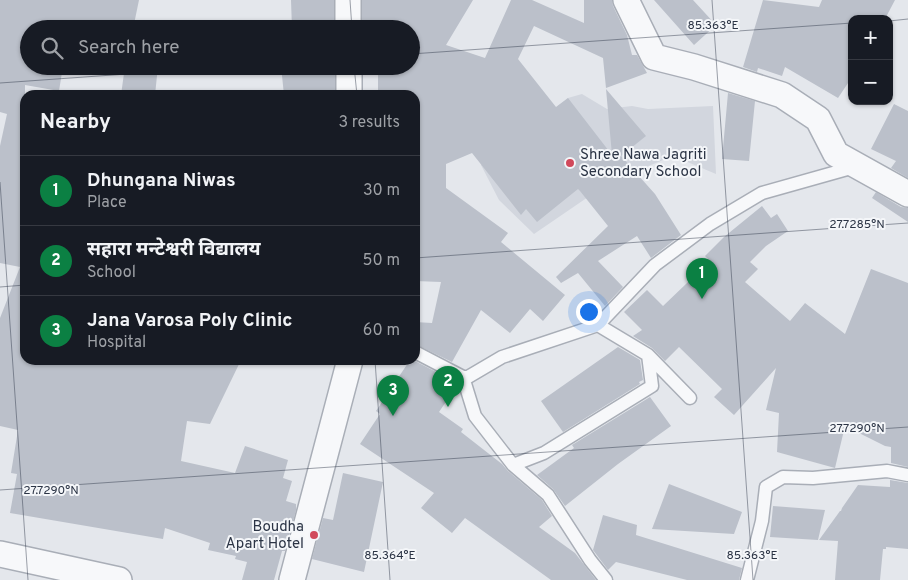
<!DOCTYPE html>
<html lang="en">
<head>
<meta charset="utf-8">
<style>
	body { margin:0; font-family:Overpass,"Noto Sans Devanagari",sans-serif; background:#20242c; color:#f1f3f6 }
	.controls { position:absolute; right:15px; top:15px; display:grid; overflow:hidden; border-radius:10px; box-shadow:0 1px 4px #0004 }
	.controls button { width:45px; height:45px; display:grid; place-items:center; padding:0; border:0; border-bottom:1px solid #363941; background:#171b24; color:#f1f3f6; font:25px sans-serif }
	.you { position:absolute; left:588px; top:311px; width:18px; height:18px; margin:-12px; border:4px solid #fff; border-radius:50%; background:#1a73e8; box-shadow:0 0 0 8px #1a73e833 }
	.badge { display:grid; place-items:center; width:32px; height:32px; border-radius:50%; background:#0b8043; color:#fff; font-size:16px; font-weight:700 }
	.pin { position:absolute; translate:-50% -41px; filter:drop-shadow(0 1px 2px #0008) }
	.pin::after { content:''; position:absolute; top:26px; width:18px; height:15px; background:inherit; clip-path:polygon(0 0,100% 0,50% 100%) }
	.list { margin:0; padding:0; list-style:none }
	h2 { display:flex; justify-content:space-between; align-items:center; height:65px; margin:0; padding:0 20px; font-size:21px }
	h2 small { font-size:16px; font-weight:400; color:#9ea1a6 }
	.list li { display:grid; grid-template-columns:32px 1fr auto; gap:15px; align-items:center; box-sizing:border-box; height:70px; padding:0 20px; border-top:1px solid #363941 }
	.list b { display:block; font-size:19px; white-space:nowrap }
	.list p { margin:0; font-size:16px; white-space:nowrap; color:#9ea1a6 }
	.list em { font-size:16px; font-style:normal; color:#9ea1a6 }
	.icon { flex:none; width:28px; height:28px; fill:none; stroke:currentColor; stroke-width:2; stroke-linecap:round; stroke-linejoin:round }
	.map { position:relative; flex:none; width:908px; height:580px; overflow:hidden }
	.search { position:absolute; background:#171b24; box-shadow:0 1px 4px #0004; left:20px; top:20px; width:400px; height:55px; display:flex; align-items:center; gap:12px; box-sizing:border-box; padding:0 18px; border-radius:28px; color:#9ea1a6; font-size:19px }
	.panel { position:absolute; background:#171b24; box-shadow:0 1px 4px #0004; left:20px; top:90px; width:400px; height:275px; border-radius:15px }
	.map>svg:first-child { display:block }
	.built { fill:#d2d6de }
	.building { fill:#bbc0ca }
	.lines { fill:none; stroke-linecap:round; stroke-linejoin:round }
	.service-casing { stroke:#a9aeb7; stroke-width:15 }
	.minor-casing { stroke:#a9aeb7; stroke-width:28 }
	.service { stroke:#f7f8fa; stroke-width:12 }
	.minor { stroke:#f7f8fa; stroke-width:25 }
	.ticks { fill:none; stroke:#2b3445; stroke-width:1; stroke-opacity:0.45 }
	.poi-dot { fill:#d1495b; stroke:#f4f6f9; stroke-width:2 }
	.labels { text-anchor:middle; stroke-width:4; stroke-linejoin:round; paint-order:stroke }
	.poi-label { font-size:15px; fill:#2b3445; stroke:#f4f6f9; text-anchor:start }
	.ticks-label { font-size:12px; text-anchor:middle; fill:#2b3445; stroke:#f4f6f9; stroke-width:4; stroke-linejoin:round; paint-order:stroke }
</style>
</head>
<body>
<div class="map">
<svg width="908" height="580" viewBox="0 0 908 580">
	<rect width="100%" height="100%" fill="#e4e7ec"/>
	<path class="built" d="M 582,94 L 607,109 L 632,106 L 648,109 L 713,106 L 716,174 L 685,161 L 680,153 L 610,182 L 534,234 L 499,200 L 481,165 L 568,98 Z"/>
	<path class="building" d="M 0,0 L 139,0 L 133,29 L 29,29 L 29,66 L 63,66 L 59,91 L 25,85 L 25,360 L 241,360 L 210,424 L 187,421 L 181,461 L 235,473 L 245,446 L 288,460 L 283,478 L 292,481 L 286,501 L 296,504 L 296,510 L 285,551 L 282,551 L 274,580 L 242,580 L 247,562 L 235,559 L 236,556 L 208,550 L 210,543 L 165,528 L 163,539 L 10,513 L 17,474 L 11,473 L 18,430 L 0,426 L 0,318 L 20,267 L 0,263 L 0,146 L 7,114 L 0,112 Z
		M 291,0 L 334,0 L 334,29 L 292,29 Z
		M 362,0 L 473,0 L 446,45 L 485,58 L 511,0 L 532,0 L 584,23 L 584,0 L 612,0 L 613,6 L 627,35 L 632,55 L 637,55 L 647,73 L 606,88 L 603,58 L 534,26 L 518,59 L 556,107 L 568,98 L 612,155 L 606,89 L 646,136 L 621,156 L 655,194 L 681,235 L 651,258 L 637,236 L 598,261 L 623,287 L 605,306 L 578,273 L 561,283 L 556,277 L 608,226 L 580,191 L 578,189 L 537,222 L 526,209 L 521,215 L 472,153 L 446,164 L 446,188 L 508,233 L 501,242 L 565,295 L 543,321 L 530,309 L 510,333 L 481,310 L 452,362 L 415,344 L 415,322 L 432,323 L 441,282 L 415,281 L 415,95 L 378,95 L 378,66 L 411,66 L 411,29 L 362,29 Z
		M 654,0 L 693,0 L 716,25 L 694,45 Z
		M 763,0 L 819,7 L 822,0 L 895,0 L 885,19 L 852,19 L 852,77 L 838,98 L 785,67 L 782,76 L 758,68 L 757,72 L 743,67 Z
		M 125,66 L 158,66 L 155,95 L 121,95 Z
		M 281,66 L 335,66 L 335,93 L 284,95 Z
		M 728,93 L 755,101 L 749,161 L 722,159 Z
		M 894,104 L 908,111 L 908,178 L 891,168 L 896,161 L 871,149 Z
		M 876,192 L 901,207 L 908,208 L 908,222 L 872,198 Z
		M 762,206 L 771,218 L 777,214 L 788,231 L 766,246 L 750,262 L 758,269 L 745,282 L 790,321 L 805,303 L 845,334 L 871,269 L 908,283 L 908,467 L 891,463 L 891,447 L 885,446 L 845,426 L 835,468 L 777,452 L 779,413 L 766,410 L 776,368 L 734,415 L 714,397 L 722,389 L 679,347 L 665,361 L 652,348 L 633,336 L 642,330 L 624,312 L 647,290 L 663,306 L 710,261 L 705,256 L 724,237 Z
		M 618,347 L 640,360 L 643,380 L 639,382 L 640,384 L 563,432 L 541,401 Z
		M 410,360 L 413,360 L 444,376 L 443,378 L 456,387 L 439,412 L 463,429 L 461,432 L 502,464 L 508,471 L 542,500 L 552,516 L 539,527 L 575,553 L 596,580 L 551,580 L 465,518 L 452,533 L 421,508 L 434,493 L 360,444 L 380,414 L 376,411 Z
		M 650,397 L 671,426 L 618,464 L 565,506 L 553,489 L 537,475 L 574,448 L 572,445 Z
		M 343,473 L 383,482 L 364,572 L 312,559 L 323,518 L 333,520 Z
		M 890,480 L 908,483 L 908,549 L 886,547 L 886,549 L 883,549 L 880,580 L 835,580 L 838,541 L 819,540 L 840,511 L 841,511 L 842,508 L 858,485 L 890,487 Z
		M 669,484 L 742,512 L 734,534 L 652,529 Z
		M 773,506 L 825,510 L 818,540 L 770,537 Z
		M 603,515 L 637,525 L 636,535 L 742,568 L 739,580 L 687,580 L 616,562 L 608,570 L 593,550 Z"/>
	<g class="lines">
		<g class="service-casing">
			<path id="service" d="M 598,325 L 648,355 L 690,398
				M 415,352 L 463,377
				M 648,355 L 652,386 L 544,453 L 513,465 L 475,416 L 463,377 L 468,377 L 502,357 L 598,325 L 655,265 L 710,224 L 762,193 L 858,166
				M 513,465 L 548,495 L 590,560 L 606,580
				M 747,580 L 762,521 L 766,487 L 783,477 L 813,478 L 887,471 L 908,475"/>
		</g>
		<g class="minor-casing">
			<path id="minor" d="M 348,0 L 348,29
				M 626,0 L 654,57 L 694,67 L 782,95 L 818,119 L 836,154 L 908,194
				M 349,66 L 349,95
				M 0,554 L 119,580
				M 292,580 L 350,360"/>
		</g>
		<use href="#service" class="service"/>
		<use href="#minor" class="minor"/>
	</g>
	<path class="ticks" d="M 350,0 L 352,29M 712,0 L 753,580M 889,21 L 908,19M 411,54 L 852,23M 354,66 L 357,95M 0,83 L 239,66M 0,182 L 28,580M 415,258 L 908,223M 0,287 L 25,285M 375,360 L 390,580M 0,490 L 908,427"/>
	<g class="poi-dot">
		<circle cx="570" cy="163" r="5"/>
		<circle cx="314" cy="535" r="5"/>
	</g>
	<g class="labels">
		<g class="poi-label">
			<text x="580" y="159">Shree Nawa Jagriti<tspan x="580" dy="17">Secondary School</tspan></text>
			<text x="304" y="531" text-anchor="end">Boudha<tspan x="304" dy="17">Apart Hotel</tspan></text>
		</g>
	</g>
	<g class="ticks-label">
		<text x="713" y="29">85.363°E</text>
		<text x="857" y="228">27.7285°N</text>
		<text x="857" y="432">27.7290°N</text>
		<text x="51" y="494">27.7290°N</text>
		<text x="390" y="559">85.364°E</text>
		<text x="752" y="559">85.363°E</text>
	</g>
</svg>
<div class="controls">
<button>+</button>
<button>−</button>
</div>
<div class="you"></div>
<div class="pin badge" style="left:702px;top:299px">1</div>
<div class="pin badge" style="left:448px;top:407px">2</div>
<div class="pin badge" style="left:393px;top:416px">3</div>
<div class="search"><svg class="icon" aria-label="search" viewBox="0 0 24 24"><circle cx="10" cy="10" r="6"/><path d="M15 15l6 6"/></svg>Search here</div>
<section class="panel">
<h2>Nearby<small>3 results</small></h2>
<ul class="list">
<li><span class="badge">1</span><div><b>Dhungana Niwas</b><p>Place</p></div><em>30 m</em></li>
<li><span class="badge">2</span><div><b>सहारा मन्टेश्वरी विद्यालय</b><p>School</p></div><em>50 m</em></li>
<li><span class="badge">3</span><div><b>Jana Varosa Poly Clinic</b><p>Hospital</p></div><em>60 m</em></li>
</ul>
</section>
</div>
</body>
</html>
